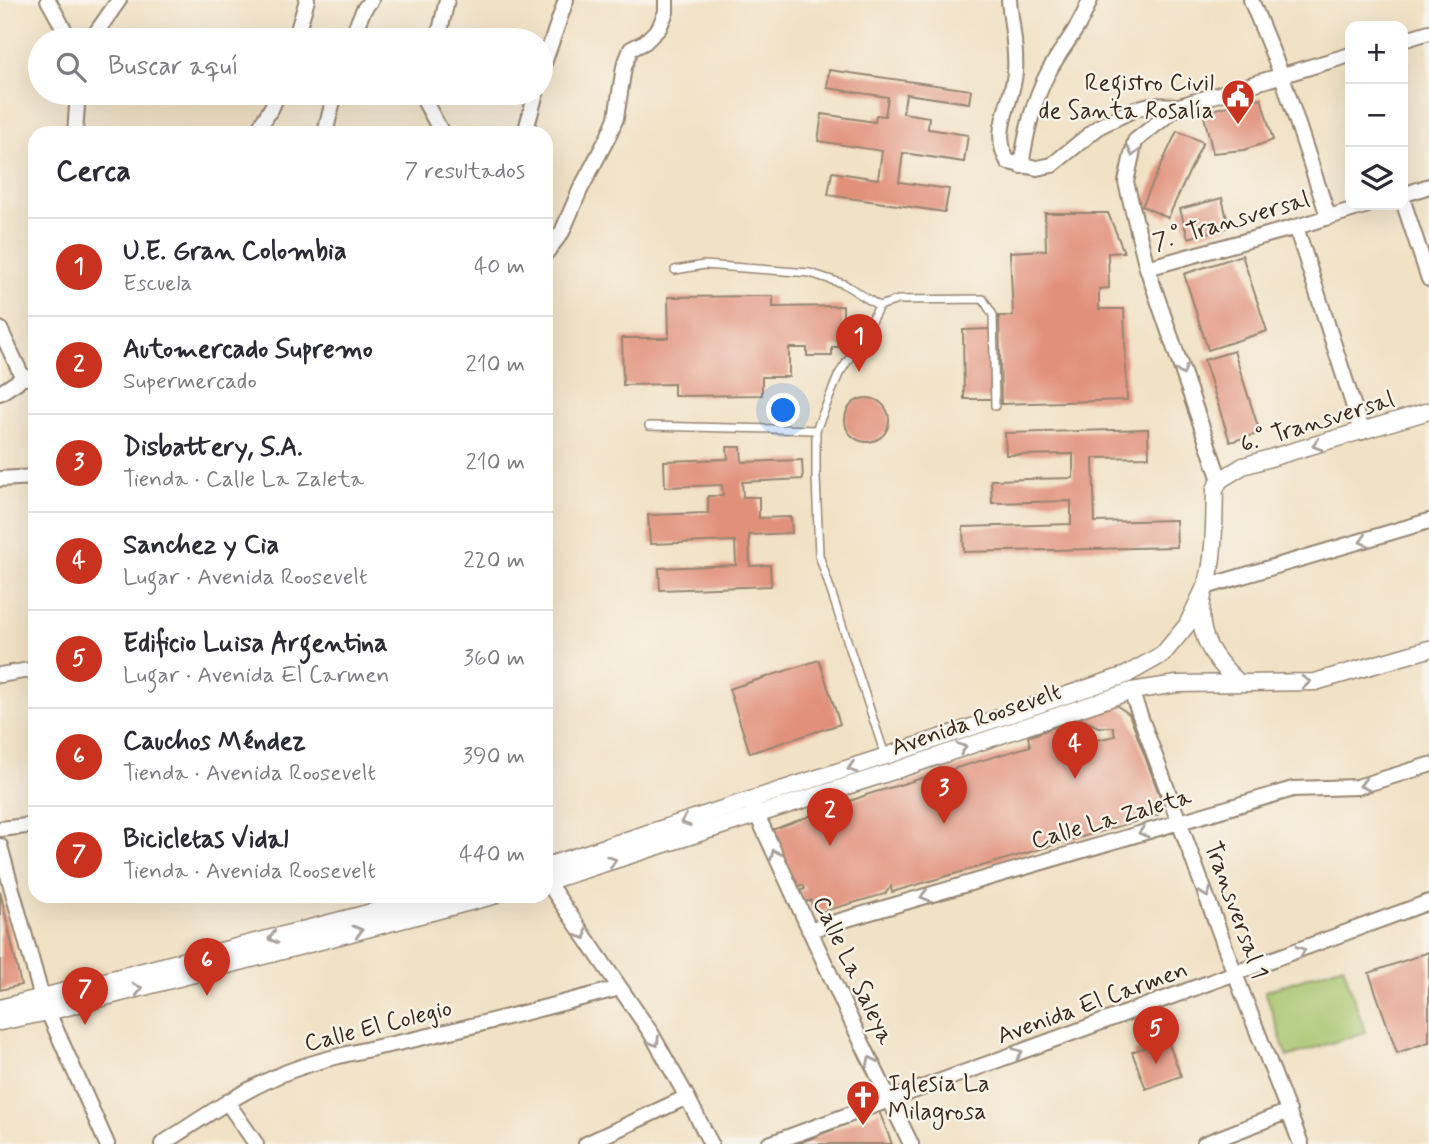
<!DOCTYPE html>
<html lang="es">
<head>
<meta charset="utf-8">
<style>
	body { margin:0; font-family:Mynerve,sans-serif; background:#f7f7f7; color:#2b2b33 }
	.controls { position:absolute; right:21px; top:21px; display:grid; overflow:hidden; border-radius:14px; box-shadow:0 7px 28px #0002 }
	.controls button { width:63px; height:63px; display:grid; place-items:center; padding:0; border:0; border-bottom:2px solid #e1e1e2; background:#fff; color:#2b2b33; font:35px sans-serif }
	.you { position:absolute; left:784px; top:411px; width:24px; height:24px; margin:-18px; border:5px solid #fff; border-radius:50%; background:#1a73e8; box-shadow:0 0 0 10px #1a73e833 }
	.badge { display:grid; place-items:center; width:46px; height:46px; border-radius:50%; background:#c8321e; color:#fff; font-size:23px; font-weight:700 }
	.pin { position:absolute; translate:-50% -58px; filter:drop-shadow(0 2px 4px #0008) }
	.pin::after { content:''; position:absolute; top:37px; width:24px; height:21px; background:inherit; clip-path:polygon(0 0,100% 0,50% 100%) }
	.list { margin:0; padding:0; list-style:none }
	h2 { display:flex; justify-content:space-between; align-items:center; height:91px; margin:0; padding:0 28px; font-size:30px }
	h2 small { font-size:23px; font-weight:400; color:#7c7c81 }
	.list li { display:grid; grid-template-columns:46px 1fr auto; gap:21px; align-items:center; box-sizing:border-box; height:98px; padding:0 28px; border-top:2px solid #e1e1e2 }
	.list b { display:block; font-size:26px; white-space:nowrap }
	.list p { margin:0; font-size:23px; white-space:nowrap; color:#7c7c81 }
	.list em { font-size:23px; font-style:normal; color:#7c7c81 }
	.icon { flex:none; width:38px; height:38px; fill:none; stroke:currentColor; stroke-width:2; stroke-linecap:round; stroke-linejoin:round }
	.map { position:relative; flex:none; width:1429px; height:1144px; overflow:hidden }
	.search { position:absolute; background:#fff; box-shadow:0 7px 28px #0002; left:28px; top:28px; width:525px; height:77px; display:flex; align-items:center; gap:18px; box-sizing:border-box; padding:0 24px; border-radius:38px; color:#7c7c81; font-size:26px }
	.panel { position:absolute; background:#fff; box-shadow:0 7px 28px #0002; left:28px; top:126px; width:525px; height:777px; border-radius:21px }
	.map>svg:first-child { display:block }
	.green { fill:#a6c56d; stroke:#707846; stroke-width:2 }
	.building { fill:#e1907a }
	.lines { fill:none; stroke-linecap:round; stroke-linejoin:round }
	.service-casing { stroke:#968672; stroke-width:10 }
	.minor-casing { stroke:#968672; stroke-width:18 }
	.tertiary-casing { stroke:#968672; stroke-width:19 }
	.service { stroke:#fff; stroke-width:7 }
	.minor { stroke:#fff; stroke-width:14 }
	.tertiary { stroke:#fff; stroke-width:16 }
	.oneway { stroke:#a79f9a }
	.labels { text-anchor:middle; stroke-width:5; stroke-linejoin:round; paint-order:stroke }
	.poi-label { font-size:24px; fill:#3b2a1e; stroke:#f7f3e8; text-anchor:end }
	.street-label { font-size:24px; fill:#3b2a1e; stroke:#f7f3e8 }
</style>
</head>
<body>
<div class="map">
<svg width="1429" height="1144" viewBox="0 0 1429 1144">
	<rect width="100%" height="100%" fill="#f7f3e8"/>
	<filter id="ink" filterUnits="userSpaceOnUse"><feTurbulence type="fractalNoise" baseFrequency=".0143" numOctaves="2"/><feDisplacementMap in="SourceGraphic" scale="14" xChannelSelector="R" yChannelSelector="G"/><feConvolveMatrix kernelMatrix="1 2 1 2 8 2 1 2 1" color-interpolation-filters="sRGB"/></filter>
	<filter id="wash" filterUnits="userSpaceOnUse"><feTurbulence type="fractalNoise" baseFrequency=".00686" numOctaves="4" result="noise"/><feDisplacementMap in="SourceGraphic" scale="28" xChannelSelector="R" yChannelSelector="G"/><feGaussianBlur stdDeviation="1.57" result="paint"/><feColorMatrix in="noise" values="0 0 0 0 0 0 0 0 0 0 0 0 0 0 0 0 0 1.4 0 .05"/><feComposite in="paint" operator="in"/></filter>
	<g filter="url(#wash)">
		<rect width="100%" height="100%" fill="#f1e1c5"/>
		<path class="green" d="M 1343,965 L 1365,1032 L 1287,1057 L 1265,991 Z"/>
		<g id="blocks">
			<path class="building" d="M 829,70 L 971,90 L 969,103 L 906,94 L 903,113 L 929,117 L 928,129 L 968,135 L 964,162 L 903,153 L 899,182 L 949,189 L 945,212 L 828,195 L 832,172 L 878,179 L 882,151 L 818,141 L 822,114 L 875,122 L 876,115 L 885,116 L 888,97 L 827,88 Z
				M 1261,98 L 1273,140 L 1244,150 L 1213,153 L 1203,112 Z
				M 1177,131 L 1203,142 L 1168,218 L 1142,206 Z
				M 1222,198 L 1229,227 L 1188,238 L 1180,209 Z
				M 1045,213 L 1108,213 L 1124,252 L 1108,253 L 1109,288 L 1099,289 L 1099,309 L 1124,309 L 1127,400 L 1001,404 L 999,316 L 1013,316 L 1010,252 L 1046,250 Z
				M 1242,255 L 1267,331 L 1208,350 L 1184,274 Z
				M 773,296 L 773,307 L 843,306 L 843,347 L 832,347 L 832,356 L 807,356 L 807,348 L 789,348 L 789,377 L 762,377 L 762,395 L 674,396 L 674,384 L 623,385 L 622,338 L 669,338 L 668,297 Z
				M 990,329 L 991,399 L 964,399 L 963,330 Z
				M 1234,351 L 1260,433 L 1230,442 L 1204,360 Z
				M845 420a22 22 0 1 1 44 0a22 22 0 1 1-44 0Z
				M 1148,429 L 1149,457 L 1093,458 L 1095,522 L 1176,520 L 1177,547 L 964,552 L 963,527 L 1071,524 L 1071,501 L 992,503 L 991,480 L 1073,478 L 1073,454 L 1006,455 L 1005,433 Z
				M 727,447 L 741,447 L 742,462 L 802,460 L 803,479 L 742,482 L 743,497 L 759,497 L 759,518 L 791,517 L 792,533 L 749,535 L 750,566 L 770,565 L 771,586 L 660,590 L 659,568 L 736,565 L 735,541 L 650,544 L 648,515 L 708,513 L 708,496 L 723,496 L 722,485 L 665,487 L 664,461 L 728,459 Z
				M 819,660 L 840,724 L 750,753 L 729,689 Z
				M 1116,705 L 1129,714 L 1161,799 L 1158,815 L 892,892 L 891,886 L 885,894 L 821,912 L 812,907 L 811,900 L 803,903 L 799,891 L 805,889 L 803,885 L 793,887 L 769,831 L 869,794 L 1030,746 L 1028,737 L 1062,724 L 1068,746 L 1115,736 L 1113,727 L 1098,727 L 1078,717 Z
				M 0,891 L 21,985 L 0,990 Z
				M 1429,952 L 1429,1042 L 1397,1053 L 1369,973 Z
				M 1167,1039 L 1181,1076 L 1146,1089 L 1132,1052 Z
				M 879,1111 L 892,1144 L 797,1144 Z"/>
		</g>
	</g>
	<g filter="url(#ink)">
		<use href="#blocks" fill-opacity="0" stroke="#968672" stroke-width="2"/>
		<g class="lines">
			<g class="service-casing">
				<path id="service" d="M 675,270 L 704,265 L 810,273 L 844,284 L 879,306 L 898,300 L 983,299 L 993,315 L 995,406
					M 879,306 L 862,339 L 839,374 L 816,430 L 816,477 L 819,555 L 885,755
					M 649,426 L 816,430"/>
			</g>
			<g class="minor-casing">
				<path id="minor" d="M 48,0 L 70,40
					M 1009,0 C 1011,23 1017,48 1015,72 C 1013,103 990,131 1008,162 L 1037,168 L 1052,165 L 1100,126 L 1135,109 L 1150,105 L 1179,106 L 1350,55
					M 1251,0 L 1282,76 L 1328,216
					M 91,40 L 119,0
					M 295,40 L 307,0
					M 350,40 L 364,9 L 371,0
					M 438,40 L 447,0
					M 1403,40 L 1429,32
					M 541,72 L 566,0
					M 426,93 L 425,102 L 442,133
					M 1179,106 L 1135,141 L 1126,182 L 1147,268 L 1220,480
					M 75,133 L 78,93
					M 256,133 L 272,107 L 278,93
					M 325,133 L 335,93
					M 525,133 L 536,93
					M 1021,166 C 1026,134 1033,100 1049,71 C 1063,45 1079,30 1090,0
					M 1403,195 L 1429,186
					M 1403,201 L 1429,279
					M 1296,227 L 1362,432
					M 546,253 L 562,232 L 580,190 L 608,137 L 616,118 L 624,67 L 631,49 L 645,42 L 659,28 L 666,12 L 666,0
					M 1147,268 L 1296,227 L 1368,205
					M 0,329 L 23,378
					M 0,393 L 23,378 L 35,377
					M 0,479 L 35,477
					M 1205,587 L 1429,521
					M 0,675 L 35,669
					M 1131,691 L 1235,974 L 1301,1144
					M 753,806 L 848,1014 L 911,1144
					M 0,829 L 35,825
					M 0,846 L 42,998
					M 546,880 L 651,1033 L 687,1097 L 711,1144
					M 809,930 L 1293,789 L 1357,787 L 1429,765
					M 48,1012 L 107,1144
					M 227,1102 L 256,1144
					M 162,1144 C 202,1118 242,1090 287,1072 C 334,1054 384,1047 433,1035 C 495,1021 558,1004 620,988
					M 586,1144 L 687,1097
					M 769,1144 L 1429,902
					M 1204,1144 L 1289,1111"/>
			</g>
			<g class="tertiary-casing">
				<path id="tertiary" d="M 1238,682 C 1214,659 1197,638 1202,602 C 1203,591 1208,581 1210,571 C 1215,544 1214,516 1215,489 L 1220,480 L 1243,466 L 1429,411
					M 546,866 L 886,756 L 1126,675 L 1163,654 L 1187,625 L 1205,587
					M 546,882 L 894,771 L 1131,691 L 1177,684 L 1315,682 L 1429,649
					M 0,1008 L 434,896
					M 0,1022 L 48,1012 L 493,896"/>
			</g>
			<use href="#service" class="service"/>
			<use href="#minor" class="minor"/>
			<use href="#tertiary" class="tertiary"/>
		</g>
		<defs><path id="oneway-chevron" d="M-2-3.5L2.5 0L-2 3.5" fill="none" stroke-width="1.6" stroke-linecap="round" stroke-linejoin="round" transform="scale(1.75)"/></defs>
		<g class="oneway">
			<use href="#oneway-chevron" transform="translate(1133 152) rotate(103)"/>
			<use href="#oneway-chevron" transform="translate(1182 371) rotate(71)"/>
			<use href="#oneway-chevron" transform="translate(1317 445) rotate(164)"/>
			<use href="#oneway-chevron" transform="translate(1364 541) rotate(164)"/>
			<use href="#oneway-chevron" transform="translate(1306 682) rotate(-5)"/>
			<use href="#oneway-chevron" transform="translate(962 748) rotate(-19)"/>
			<use href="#oneway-chevron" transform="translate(852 768) rotate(162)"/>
			<use href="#oneway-chevron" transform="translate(1364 785) rotate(165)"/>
			<use href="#oneway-chevron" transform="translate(685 821) rotate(162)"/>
			<use href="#oneway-chevron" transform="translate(1143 832) rotate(164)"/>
			<use href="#oneway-chevron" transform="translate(775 854) rotate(-114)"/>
			<use href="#oneway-chevron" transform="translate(612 861) rotate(-18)"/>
			<use href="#oneway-chevron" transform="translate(1206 893) rotate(70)"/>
			<use href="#oneway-chevron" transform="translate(925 896) rotate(164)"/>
			<use href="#oneway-chevron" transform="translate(358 931) rotate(-15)"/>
			<use href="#oneway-chevron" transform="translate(583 935) rotate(56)"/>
			<use href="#oneway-chevron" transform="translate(273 938) rotate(165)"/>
			<use href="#oneway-chevron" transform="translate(1301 951) rotate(-20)"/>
			<use href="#oneway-chevron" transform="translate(138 989) rotate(-15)"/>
			<use href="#oneway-chevron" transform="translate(655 1042) rotate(59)"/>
			<use href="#oneway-chevron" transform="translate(1018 1053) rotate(-20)"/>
			<use href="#oneway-chevron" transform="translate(871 1061) rotate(-116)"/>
		</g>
	</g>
	<defs>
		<g id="civic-pin" transform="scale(1.75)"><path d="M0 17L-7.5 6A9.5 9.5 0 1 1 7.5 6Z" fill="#c8321e" stroke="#f7f3e8"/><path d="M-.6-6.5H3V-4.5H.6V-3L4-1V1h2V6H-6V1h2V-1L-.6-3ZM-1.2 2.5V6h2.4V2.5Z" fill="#fff"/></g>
		<g id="church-pin" transform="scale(1.75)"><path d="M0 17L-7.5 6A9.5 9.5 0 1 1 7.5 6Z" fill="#c8321e" stroke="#f7f3e8"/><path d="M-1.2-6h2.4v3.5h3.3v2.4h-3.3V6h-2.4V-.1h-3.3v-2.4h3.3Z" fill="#fff"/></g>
	</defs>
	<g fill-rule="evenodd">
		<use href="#civic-pin" x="1238" y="96"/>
		<use href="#church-pin" x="863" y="1097"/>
	</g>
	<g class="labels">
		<g class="poi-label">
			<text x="1214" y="90">Registro Civil<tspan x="1214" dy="28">de Santa Rosalía</tspan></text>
			<text x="888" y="1091" text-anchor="start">Iglesia La<tspan x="888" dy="28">Milagrosa</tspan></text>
		</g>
		<g class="street-label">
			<text transform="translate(1231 220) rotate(-16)" y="8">7.° Transversal</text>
			<text transform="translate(1317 421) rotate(-17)" y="8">6.° Transversal</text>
			<text transform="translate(976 719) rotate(-19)" y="8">Avenida Roosevelt</text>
			<text transform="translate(1111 818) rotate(-16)" y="8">Calle La Zaleta</text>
			<text transform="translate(1237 910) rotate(70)" y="8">Transversal 1</text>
			<text transform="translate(854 970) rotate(65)" y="8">Calle La Saleya</text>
			<text transform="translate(1092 1002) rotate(-20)" y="8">Avenida El Carmen</text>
			<text transform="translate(378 1025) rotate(-14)" y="8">Calle El Colegio</text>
		</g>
	</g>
</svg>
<div class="controls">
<button>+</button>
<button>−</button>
<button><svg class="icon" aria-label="layers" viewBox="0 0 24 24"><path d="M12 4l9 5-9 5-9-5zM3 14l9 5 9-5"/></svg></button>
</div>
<div class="you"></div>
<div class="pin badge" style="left:859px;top:372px">1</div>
<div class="pin badge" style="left:830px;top:846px">2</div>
<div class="pin badge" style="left:944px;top:824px">3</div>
<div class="pin badge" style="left:1075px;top:779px">4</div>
<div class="pin badge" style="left:1156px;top:1064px">5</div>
<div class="pin badge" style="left:207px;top:996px">6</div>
<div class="pin badge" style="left:85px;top:1025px">7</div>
<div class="search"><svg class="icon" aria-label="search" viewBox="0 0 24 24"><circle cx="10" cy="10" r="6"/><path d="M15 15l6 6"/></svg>Buscar aquí</div>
<section class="panel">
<h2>Cerca<small>7 resultados</small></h2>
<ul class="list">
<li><span class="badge">1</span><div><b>U.E. Gran Colombia</b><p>Escuela</p></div><em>40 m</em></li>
<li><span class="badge">2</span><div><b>Automercado Supremo</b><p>Supermercado</p></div><em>210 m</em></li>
<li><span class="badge">3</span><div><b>Disbattery, S.A.</b><p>Tienda · Calle La Zaleta</p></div><em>210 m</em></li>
<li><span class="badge">4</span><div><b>Sanchez y Cia</b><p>Lugar · Avenida Roosevelt</p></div><em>220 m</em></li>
<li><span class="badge">5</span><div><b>Edificio Luisa Argentina</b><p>Lugar · Avenida El Carmen</p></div><em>360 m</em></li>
<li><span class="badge">6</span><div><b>Cauchos Méndez</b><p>Tienda · Avenida Roosevelt</p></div><em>390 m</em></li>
<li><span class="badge">7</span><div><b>Bicicletas Vidal</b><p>Tienda · Avenida Roosevelt</p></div><em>440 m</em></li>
</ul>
</section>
</div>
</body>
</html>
